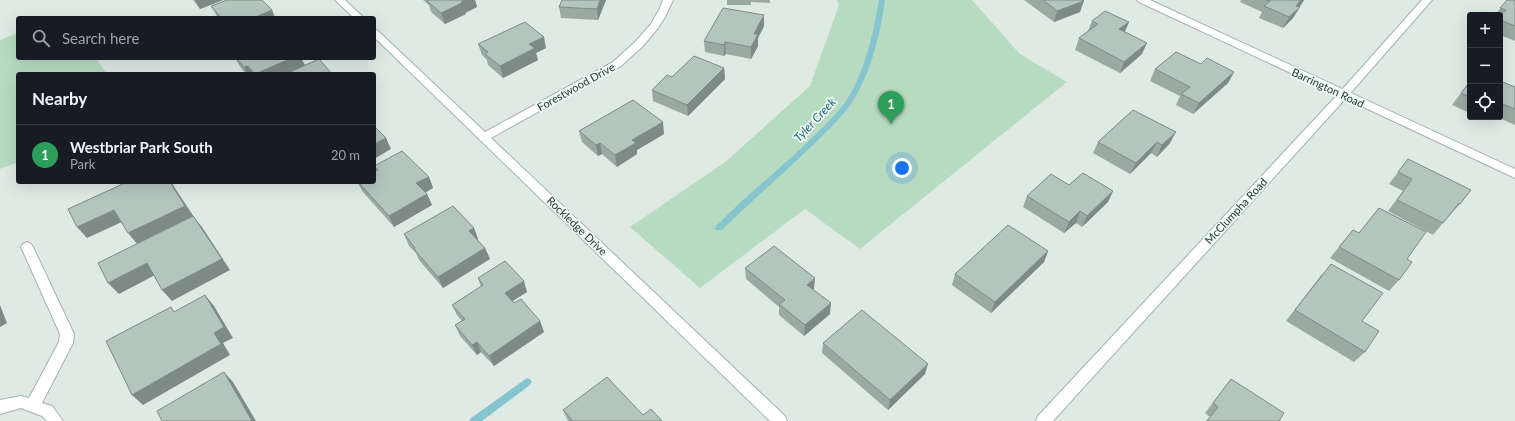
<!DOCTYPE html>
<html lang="en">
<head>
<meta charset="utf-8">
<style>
	body { margin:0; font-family:Lato,sans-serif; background:#242831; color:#f1f3f6 }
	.controls { position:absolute; right:12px; top:12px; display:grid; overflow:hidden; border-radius:4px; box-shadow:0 4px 16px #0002 }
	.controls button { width:36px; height:36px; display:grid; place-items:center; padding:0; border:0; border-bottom:1px solid #363941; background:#171b24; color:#f1f3f6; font:20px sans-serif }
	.you { position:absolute; left:902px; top:168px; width:14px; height:14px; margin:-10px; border:3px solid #fff; border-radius:50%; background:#1a73e8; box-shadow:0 0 0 6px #1a73e833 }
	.badge { display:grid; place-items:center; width:26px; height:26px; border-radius:50%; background:#f17a56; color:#fff; font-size:13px; font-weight:700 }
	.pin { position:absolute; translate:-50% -33px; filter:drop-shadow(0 1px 2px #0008) }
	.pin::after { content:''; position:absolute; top:21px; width:14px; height:12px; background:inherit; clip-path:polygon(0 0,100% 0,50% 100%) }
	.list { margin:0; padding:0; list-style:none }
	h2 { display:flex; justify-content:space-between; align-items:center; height:52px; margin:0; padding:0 16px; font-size:17px }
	h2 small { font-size:13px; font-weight:400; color:#9ea1a6 }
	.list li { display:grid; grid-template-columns:26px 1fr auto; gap:12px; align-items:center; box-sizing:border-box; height:60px; padding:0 16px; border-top:1px solid #363941 }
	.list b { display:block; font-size:15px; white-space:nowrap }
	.list p { margin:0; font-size:13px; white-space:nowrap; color:#9ea1a6 }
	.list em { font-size:13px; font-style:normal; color:#9ea1a6 }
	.icon { flex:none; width:22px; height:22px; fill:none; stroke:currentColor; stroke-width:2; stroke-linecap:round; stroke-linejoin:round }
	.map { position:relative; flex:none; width:1515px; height:421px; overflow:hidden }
	.search { position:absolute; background:#171b24; box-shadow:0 4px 16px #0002; left:16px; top:16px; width:360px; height:44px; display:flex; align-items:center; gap:10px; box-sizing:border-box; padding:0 14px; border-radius:4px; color:#9ea1a6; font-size:15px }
	.panel { position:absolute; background:#171b24; box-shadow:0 4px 16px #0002; left:16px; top:72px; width:360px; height:112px; border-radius:4px }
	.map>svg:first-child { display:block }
	.green { fill:#b7dbc1 }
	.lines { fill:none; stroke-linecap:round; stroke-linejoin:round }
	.stream { fill:#86c5cf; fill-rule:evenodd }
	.minor-casing { stroke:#a2b2ac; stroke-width:2 }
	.tertiary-casing { stroke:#a2b2ac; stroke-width:2 }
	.minor { fill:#fff; fill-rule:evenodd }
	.tertiary { fill:#fff; fill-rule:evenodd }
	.wall { fill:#9ba9a3 }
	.shaded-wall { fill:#7e8a85 }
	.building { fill:#b4c5be; stroke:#7e8a85 }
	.labels { text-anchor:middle; stroke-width:3.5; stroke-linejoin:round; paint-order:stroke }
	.street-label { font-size:11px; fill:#203a32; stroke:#eff7f3 }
	.water-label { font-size:12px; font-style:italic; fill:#1b6774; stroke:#eff7f3 }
</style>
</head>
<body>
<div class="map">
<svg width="1515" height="421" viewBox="0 0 1515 421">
	<rect width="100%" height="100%" fill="#dfeae5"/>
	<path class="green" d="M 837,0 L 972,0 L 1020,54 L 1067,82 L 860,249 L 805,209 L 700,288 L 630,227 L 724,163 L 810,86 L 839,5 Z
		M 18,33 L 18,58 L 96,58 L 107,74 L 18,74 L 18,162 L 0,169 L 0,40 Z"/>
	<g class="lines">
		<path class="stream" d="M 879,0 L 885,0 C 880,35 871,74 851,104 C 842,117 829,129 818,140 C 787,171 753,199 722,230 L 716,230 L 715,228 L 716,226 C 747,195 781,168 813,137 C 824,126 837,114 846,101 C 865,72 873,34 879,0 Z
			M 527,378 L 530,379 L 532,382 L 530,385 L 482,421 L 469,421 L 471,418 Z"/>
		<g class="minor-casing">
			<path id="minor" d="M 335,0 L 345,0 L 364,18 L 354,18 Z
				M 663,0 L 673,0 L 665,17 L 658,28 L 643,46 L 621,66 L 491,138 L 785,416 L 787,421 L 770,421 L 374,37 L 374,29 L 377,30 L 485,132 L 613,62 L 636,41 L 651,24 L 660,8 Z
				M 1137,0 L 1150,0 L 1515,169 L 1515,178 L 1139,2 Z
				M 27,242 L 31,244 L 33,247 L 74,334 L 73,343 L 42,403 L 52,406 L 63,421 L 47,421 L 42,416 L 21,408 L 0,414 L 0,400 L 21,396 L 29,398 L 59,342 L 60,334 L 21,247 L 23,244 Z"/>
		</g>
		<g class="tertiary-casing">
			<path id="tertiary" d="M 1422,0 L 1432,0 L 1347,97 L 1053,421 L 1036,421 L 1038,416 L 1339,93 Z"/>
		</g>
		<use href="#minor" class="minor"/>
		<use href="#tertiary" class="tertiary"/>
	</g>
	<path class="wall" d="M 193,0 L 223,0 L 200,9 Z
		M 423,0 L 475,0 L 477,7 L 465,13 L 466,14 L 445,24 L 431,12 L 429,5 Z
		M 606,0 L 598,20 L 561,18 L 559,7 Z
		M 727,0 L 770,0 L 770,3 L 751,2 L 751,5 L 727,5 Z
		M 1024,0 L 1082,0 L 1080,12 L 1054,22 Z
		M 1241,0 L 1304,0 L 1293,18 L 1283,28 L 1259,18 L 1262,12 L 1240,2 Z
		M 1507,0 L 1515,1 L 1515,41 L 1500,35 L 1500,15 L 1495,15 Z
		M 211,6 L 272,10 L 275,18 L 218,18 Z
		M 764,15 L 764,26 L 758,38 L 758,46 L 751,59 L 726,54 L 724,56 L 705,52 L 704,41 Z
		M 1092,21 L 1129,22 L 1125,32 L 1142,54 L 1120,73 L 1075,50 L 1079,38 L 1088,31 Z
		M 478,44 L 546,48 L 536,53 L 538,60 L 503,78 L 488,65 L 487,60 L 482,55 Z
		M 235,58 L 301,58 L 305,65 L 332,74 L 293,74 L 292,72 L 287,74 L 246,74 L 241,68 Z
		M 1201,64 L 1234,72 L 1228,83 L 1193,114 L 1176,105 L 1180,96 L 1150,81 L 1155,69 Z
		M 724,68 L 725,79 L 688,116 L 653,101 L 652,90 Z
		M 1470,81 L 1470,113 L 1452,105 Z
		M 1500,81 L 1515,87 L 1515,125 L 1497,117 L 1500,117 Z
		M 1133,110 L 1170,143 L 1157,157 L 1151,153 L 1130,174 L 1093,153 L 1098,142 Z
		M 579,131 L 664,134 L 637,150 L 637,154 L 617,167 L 602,154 L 598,156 L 582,142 Z
		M 1408,159 L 1460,204 L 1450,215 L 1443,223 L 1433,235 L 1388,211 L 1403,191 L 1389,184 Z
		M 374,166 L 429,177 L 433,188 L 426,192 L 432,205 L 394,227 L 363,192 L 357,182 L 376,171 Z
		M 1069,185 L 1113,191 L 1108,202 L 1082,227 L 1076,223 L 1064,233 L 1023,207 L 1027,196 Z
		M 1379,208 L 1407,259 L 1399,280 L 1389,291 L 1330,258 L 1353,230 L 1359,233 Z
		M 474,228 L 478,239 L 477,240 L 485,248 L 490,259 L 443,288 L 419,260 L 416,253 L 409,246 L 404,234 Z
		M 1048,251 L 1044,262 L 991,313 L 952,285 L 955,274 Z
		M 745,268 L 814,289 L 813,290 L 830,314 L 804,336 L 779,315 L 779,307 L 746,279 Z
		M 1322,274 L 1362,321 L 1365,352 L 1354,362 L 1286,321 Z
		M 478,278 L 527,292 L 513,301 L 514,303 L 540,321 L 544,332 L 494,366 L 481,352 L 477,355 L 460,336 L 455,325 L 462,321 L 457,315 L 452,305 L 481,287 Z
		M 823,343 L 925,374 L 888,410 L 822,353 Z
		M 1231,379 L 1279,421 L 1206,421 L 1210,417 L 1205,413 Z
		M 563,410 L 643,415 L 662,421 L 568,421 Z"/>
	<path class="shaded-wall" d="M 195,0 L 223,0 L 200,9 Z
		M 465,0 L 475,0 L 477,7 L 465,13 L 466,14 L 445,24 L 441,13 Z
		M 600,0 L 606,0 L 598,20 L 597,9 Z
		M 1301,0 L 1304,0 L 1300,6 L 1289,17 L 1296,6 Z
		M 1084,1 L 1080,12 L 1054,22 L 1057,11 Z
		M 1300,7 L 1293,18 L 1283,28 L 1289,17 Z
		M 272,10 L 275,18 L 253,18 Z
		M 764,15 L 764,26 L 758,38 L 758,46 L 751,59 L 751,47 L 754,34 Z
		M 1129,22 L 1124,33 L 1119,29 Z
		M 544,37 L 546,48 L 536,53 L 538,60 L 503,78 L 500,66 L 529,44 Z
		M 725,42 L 726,54 L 724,56 L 724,45 Z
		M 1147,43 L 1142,54 L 1120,73 L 1124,62 Z
		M 292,58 L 301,58 L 305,66 L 287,74 L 255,74 Z
		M 248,66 L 253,74 L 247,74 L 244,67 Z
		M 724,68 L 725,79 L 688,116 L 687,105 Z
		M 1234,72 L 1228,83 L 1193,114 L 1199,103 Z
		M 663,122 L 664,134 L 637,150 L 637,154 L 617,167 L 615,155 L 632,140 Z
		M 1176,132 L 1170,143 L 1157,157 L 1162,145 Z
		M 386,138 L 391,149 L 374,159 L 374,144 Z
		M 1157,142 L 1151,153 L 1130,174 L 1136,163 Z
		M 600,143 L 602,154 L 598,156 L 596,145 Z
		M 429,177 L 433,188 L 421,195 L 416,183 Z
		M 170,182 L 171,182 L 194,217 L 138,245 L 128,233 Z
		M 1113,191 L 1108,202 L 1082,227 L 1087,216 Z
		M 427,194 L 432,205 L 394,227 L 389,216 Z
		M 114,210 L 124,221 L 87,238 L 77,227 Z
		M 1080,211 L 1076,223 L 1064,233 L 1069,222 Z
		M 193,216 L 202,227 L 230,270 L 172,301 L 162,290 Z
		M 474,228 L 478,239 L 473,242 L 469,231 Z
		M 485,248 L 490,259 L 443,288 L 438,277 Z
		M 1048,251 L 1044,262 L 991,313 L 995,302 Z
		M 147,263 L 157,274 L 119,294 L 108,283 Z
		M 815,278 L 814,289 L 806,296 L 807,285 Z
		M 524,281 L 527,292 L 509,303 L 505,293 Z
		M 205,295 L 214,306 L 233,338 L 223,343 L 230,355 L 143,405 L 132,395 Z
		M 831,303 L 830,314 L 804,336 L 805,325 Z
		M 0,305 L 7,323 L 0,327 Z
		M 540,321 L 544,332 L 494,366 L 489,356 Z
		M 477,342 L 481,352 L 477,355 L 472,345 Z
		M 928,364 L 925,374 L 888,410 L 890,400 Z
		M 224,372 L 233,382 L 256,421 L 252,421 Z"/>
	<path class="building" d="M 227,0 L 262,0 L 272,10 L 253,18 L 221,18 L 211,6 Z
		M 429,0 L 465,0 L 461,2 L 462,3 L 441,13 L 427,1 Z
		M 562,0 L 600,0 L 597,9 L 559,7 Z
		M 1043,0 L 1082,0 L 1084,1 L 1057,11 Z
		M 1266,0 L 1301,0 L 1296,6 L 1300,7 L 1289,17 L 1264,6 L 1270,1 Z
		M 1507,0 L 1513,0 L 1515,1 L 1515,26 L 1500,20 L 1500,16 L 1506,10 L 1500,8 Z
		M 723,8 L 764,15 L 754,34 L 758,34 L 751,47 L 725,42 L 724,45 L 704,41 Z
		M 1105,11 L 1129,22 L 1119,29 L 1147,43 L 1124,62 L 1079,38 L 1098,24 L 1092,21 Z
		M 525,22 L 544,37 L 529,44 L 535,48 L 500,66 L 485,54 L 488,52 L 478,44 Z
		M 1176,52 L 1201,64 L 1207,58 L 1234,72 L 1199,103 L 1181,94 L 1190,87 L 1155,69 Z
		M 694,56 L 724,68 L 687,105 L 652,90 L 667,75 L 672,77 Z
		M 236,58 L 292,58 L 255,74 L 248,66 L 244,67 Z
		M 319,59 L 332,74 L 294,74 L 292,71 Z
		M 1500,81 L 1515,87 L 1515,109 L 1500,103 Z
		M 1470,82 L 1470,97 L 1461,93 Z
		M 633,100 L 663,122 L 632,140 L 636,143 L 615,155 L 600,143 L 596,145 L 579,131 Z
		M 1133,110 L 1176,132 L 1162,145 L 1157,142 L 1136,163 L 1098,142 Z
		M 374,126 L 386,138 L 374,144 Z
		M 402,151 L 429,177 L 416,183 L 427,194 L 389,216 L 358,182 L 374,182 L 374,172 L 378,170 L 374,166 Z
		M 1408,159 L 1471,190 L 1460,204 L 1459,203 L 1443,223 L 1397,200 L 1412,179 L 1398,172 Z
		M 1083,173 L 1113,191 L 1087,216 L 1080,211 L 1069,222 L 1027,196 L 1051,174 L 1069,185 Z
		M 127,182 L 170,182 L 185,206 L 128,233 L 114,210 L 77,227 L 68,209 Z
		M 453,206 L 474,228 L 469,231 L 485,248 L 438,277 L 414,249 L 415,248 L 404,234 Z
		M 1379,208 L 1426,232 L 1407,259 L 1412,262 L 1399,280 L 1339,247 L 1353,230 L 1359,233 Z
		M 193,216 L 222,259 L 162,290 L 147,263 L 108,283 L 98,263 Z
		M 1008,225 L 1048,251 L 995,302 L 955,274 Z
		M 774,246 L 815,278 L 807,285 L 831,303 L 805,325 L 779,304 L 785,300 L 745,268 Z
		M 505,261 L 524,281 L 505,293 L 514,303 L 521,299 L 540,321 L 489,356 L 477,342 L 472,345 L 455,325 L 465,319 L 452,305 L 483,285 L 478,278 Z
		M 1331,264 L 1383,293 L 1362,321 L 1379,331 L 1365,352 L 1295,310 Z
		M 205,295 L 224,327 L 214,333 L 221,344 L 132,395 L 106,341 L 171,307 L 174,312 Z
		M 862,310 L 928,364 L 890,400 L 823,343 Z
		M 224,372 L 252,421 L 162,421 L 157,411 Z
		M 607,377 L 643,415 L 651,409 L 662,421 L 573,421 L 563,410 Z
		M 1231,379 L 1284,413 L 1279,421 L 1207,421 L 1218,407 L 1213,403 Z"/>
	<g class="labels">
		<g class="street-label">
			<text transform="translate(576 87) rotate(-29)" y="4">Forestwood Drive</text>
			<text transform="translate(1328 88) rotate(25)" y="4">Barrington Road</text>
			<text transform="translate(1236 211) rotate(-47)" y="4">McClumpha Road</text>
			<text transform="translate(577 226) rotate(44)" y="4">Rockledge Drive</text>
		</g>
		<g class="water-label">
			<text transform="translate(815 120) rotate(-47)" y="4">Tyler Creek</text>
		</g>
	</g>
</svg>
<div class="controls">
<button>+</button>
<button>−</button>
<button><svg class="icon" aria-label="locate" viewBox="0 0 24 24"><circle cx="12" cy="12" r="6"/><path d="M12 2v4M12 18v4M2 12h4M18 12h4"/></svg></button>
</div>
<div class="you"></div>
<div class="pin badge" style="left:891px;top:124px;background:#2e9e5b">1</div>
<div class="search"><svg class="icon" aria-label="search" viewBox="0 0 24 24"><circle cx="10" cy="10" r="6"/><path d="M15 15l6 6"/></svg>Search here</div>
<section class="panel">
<h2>Nearby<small></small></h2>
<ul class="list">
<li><span class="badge" style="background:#2e9e5b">1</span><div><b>Westbriar Park South</b><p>Park</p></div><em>20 m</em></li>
</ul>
</section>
</div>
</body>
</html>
